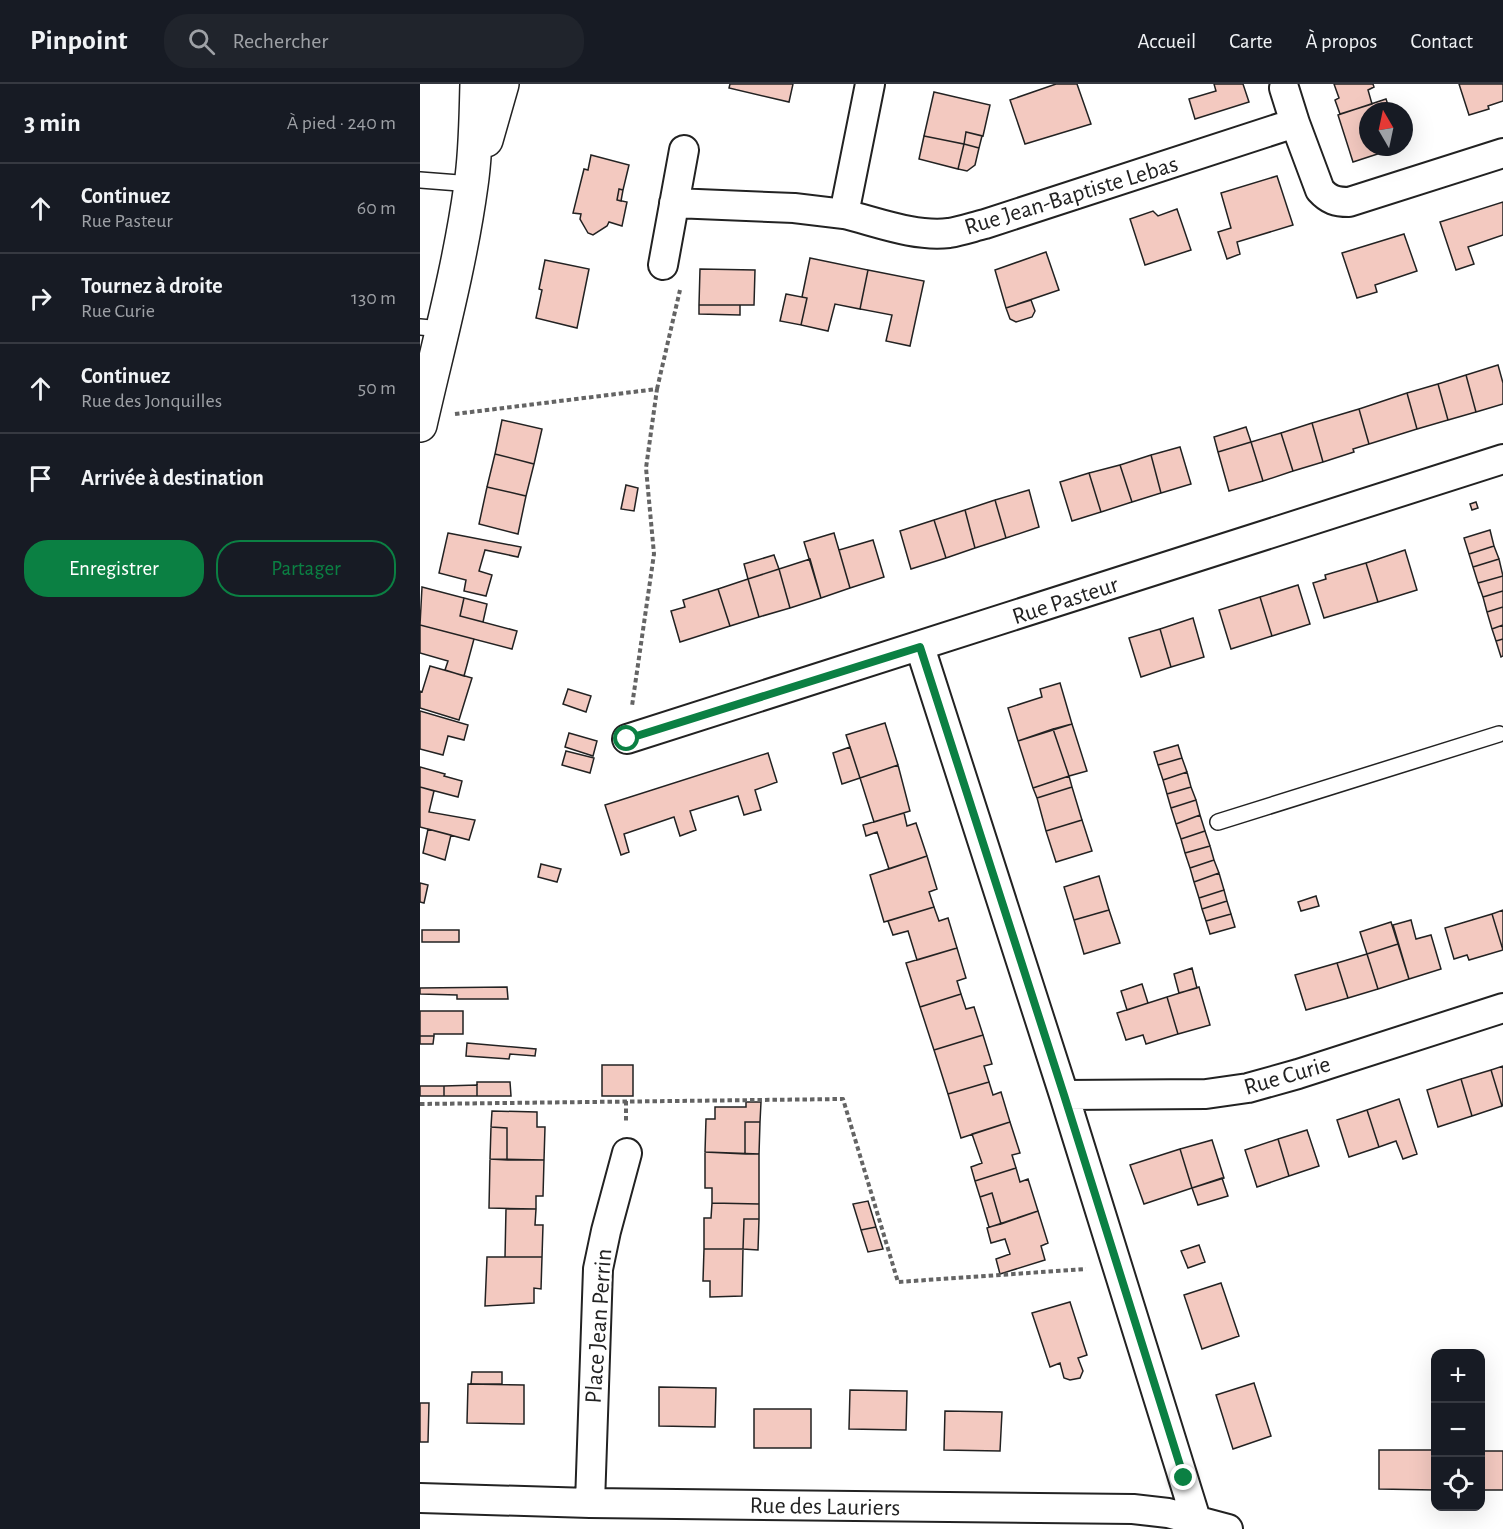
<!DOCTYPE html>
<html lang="fr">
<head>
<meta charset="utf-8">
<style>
	body { margin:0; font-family:"Alegreya Sans",sans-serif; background:#20242c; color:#f1f3f6 }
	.controls { position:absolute; right:18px; bottom:18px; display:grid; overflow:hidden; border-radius:12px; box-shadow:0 6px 24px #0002 }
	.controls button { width:54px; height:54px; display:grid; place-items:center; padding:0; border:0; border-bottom:2px solid #363941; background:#171b24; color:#f1f3f6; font:30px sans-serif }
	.compass { position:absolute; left:939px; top:18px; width:54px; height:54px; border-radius:50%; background:#171b24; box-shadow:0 6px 24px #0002; rotate:351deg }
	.stop { position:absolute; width:18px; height:18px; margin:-14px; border:4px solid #0b8043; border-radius:50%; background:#fff }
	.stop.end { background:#0b8043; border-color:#fff; box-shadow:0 2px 6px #0008 }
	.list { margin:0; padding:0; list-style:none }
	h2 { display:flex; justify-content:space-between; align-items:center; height:78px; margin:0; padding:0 24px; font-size:26px }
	h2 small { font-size:20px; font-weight:400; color:#9ea1a6 }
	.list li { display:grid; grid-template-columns:39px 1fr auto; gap:18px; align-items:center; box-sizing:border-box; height:90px; padding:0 24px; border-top:2px solid #363941 }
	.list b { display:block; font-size:22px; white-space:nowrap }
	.list p { margin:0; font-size:20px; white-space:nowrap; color:#9ea1a6 }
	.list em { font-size:20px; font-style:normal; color:#9ea1a6 }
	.actions { display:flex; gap:12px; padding:18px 24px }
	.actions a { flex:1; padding:14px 0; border:2px solid #0b8043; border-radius:24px; text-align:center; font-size:21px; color:#0b8043 }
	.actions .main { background:#0b8043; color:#fff }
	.icon { flex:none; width:33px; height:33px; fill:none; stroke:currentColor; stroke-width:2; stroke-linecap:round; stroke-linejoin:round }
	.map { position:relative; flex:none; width:1083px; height:1445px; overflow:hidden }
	header { display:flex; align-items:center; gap:36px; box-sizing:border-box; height:84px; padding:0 30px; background:#171b24; border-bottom:2px solid #363941 }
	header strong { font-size:28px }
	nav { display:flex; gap:33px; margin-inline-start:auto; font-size:21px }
	.search { width:420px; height:54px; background:#20242c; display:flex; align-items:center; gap:15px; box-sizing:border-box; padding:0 21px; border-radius:24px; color:#9ea1a6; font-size:22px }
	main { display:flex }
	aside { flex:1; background:#171b24 }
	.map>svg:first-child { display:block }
	.building { fill:#f3c9c0; stroke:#222; stroke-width:1.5 }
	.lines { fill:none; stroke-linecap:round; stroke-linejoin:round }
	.service-casing { stroke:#222; stroke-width:18 }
	.minor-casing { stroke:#222; stroke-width:32 }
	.tertiary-casing { stroke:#222; stroke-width:36 }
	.path { stroke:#646464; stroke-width:4; stroke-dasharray:4.5 3; stroke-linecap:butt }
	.service { stroke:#fff; stroke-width:15 }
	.minor { stroke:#fff; stroke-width:28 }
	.tertiary { stroke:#fff; stroke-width:33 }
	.route { stroke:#0b8043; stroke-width:8 }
	.labels { text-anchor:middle; stroke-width:4.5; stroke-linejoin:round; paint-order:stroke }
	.street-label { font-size:24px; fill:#222; stroke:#fff }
</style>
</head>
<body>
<header>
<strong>Pinpoint</strong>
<div class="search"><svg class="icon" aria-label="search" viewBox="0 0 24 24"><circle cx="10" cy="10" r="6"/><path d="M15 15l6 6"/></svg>Rechercher</div>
<nav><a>Accueil</a><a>Carte</a><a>À propos</a><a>Contact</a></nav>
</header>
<main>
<aside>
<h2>3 min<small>À pied · 240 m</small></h2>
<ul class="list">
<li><svg class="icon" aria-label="ahead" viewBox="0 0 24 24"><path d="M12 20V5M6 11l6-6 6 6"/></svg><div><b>Continuez</b><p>Rue Pasteur</p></div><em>60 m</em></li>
<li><svg class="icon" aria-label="right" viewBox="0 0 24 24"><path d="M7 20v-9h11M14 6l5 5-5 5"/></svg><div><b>Tournez à droite</b><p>Rue Curie</p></div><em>130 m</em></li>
<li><svg class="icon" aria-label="ahead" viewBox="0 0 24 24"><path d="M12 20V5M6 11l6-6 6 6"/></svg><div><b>Continuez</b><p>Rue des Jonquilles</p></div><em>50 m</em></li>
<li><svg class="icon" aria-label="arrive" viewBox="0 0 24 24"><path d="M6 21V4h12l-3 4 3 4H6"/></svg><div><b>Arrivée à destination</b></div></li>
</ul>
<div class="actions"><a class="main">Enregistrer</a><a>Partager</a></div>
</aside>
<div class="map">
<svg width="1083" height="1445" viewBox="0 0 1083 1445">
	<rect width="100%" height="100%" fill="#fff"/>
	<path class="building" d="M 310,0 L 373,0 L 369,18 L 309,4 Z
		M 636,0 L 657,0 L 671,40 L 605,60 L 590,16 Z
		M 794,0 L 823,0 L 829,18 L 775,35 L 769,15 L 796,7 Z
		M 914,0 L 953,0 L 954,3 L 948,6 L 952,20 L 920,30 L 915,16 L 919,14 Z
		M 1039,0 L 1083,0 L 1083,17 L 1068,22 L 1069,25 L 1049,31 Z
		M 514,8 L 570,21 L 563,52 L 546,48 L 544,60 L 504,52 Z
		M 966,15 L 970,27 L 948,27 L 948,63 L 979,63 L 933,78 L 918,31 Z
		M 546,48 L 562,52 L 559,64 L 544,60 Z
		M 504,52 L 544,60 L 538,85 L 499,75 Z
		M 544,60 L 559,64 L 555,81 L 547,87 L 538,85 Z
		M 171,71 L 209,81 L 203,106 L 199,105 L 197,116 L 207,118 L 202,142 L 189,138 L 187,142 L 173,151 L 168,149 L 160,135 L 161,130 L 153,129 L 164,85 L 168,86 Z
		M 857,92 L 873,141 L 817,158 L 820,170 L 807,175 L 798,148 L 811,144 L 801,109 Z
		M 199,105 L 203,106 L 201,117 L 197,116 Z
		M 1083,118 L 1083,151 L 1048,163 L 1054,180 L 1036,186 L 1020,138 Z
		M 757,125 L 771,166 L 725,181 L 710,135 L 733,127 L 738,132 Z
		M 984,150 L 997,187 L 955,201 L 957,208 L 937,214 L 922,169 Z
		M 626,168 L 639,206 L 586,224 L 575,186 Z
		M 390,174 L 448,186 L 440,225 L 415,220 L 408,247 L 381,241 L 387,214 L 382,213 Z
		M 125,176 L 169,185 L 157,244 L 116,234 L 122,206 L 119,205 Z
		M 280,185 L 335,186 L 334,221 L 279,221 Z
		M 448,186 L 504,197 L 490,262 L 466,257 L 472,231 L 440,225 Z
		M 366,210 L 387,214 L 381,241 L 360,237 Z
		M 611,216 L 615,227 L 612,233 L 596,238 L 590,235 L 586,224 Z
		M 279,221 L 320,221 L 320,231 L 279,230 Z
		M 1078,281 L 1083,299 L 1083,320 L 1056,328 L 1046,291 Z
		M 1046,291 L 1056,328 L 1028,336 L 1018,300 Z
		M 1018,300 L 1028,336 L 997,345 L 987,309 Z
		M 987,309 L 997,345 L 949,360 L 939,325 Z
		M 939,325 L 949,360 L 933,365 L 934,368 L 903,378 L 892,339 Z
		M 82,336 L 122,345 L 114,380 L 75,370 Z
		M 892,339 L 903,378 L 873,387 L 861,349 Z
		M 826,343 L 831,358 L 798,368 L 794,353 Z
		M 861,349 L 873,387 L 843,397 L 831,358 Z
		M 831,358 L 843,397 L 809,407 L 798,368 Z
		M 760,363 L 771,400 L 741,409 L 731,371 Z
		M 75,370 L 114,380 L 106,412 L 67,403 Z
		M 731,371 L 741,409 L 712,418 L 700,381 Z
		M 700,381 L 712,418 L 681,428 L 669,389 Z
		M 669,389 L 681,428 L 652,437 L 640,398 Z
		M 206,401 L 218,404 L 214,427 L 201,425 Z
		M 67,403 L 106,412 L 98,450 L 59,440 Z
		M 609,406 L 619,443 L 586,454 L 575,416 Z
		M 575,416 L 586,454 L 555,464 L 545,426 Z
		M 1056,418 L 1058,424 L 1052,426 L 1050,420 Z
		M 545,426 L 555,464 L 526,474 L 514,436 Z
		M 514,436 L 526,474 L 491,485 L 480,447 Z
		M 1070,446 L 1074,462 L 1049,470 L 1044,454 Z
		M 28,449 L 101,463 L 98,473 L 65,466 L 59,487 L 72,491 L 66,512 L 44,507 L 46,496 L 19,489 Z
		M 414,449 L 430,504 L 401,514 L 384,458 Z
		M 453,456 L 464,493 L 430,504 L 419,466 Z
		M 1074,462 L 1079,475 L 1053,483 L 1049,470 Z
		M 985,466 L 997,506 L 958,518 L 946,479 Z
		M 354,471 L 359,485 L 328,495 L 324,480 Z
		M 390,475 L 401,514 L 370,524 L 359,485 Z
		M 1079,475 L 1083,492 L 1058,499 L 1053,483 Z
		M 946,479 L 958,518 L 904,534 L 893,499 L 906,495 L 905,491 Z
		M 359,485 L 370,524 L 339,533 L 328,495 Z
		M 1083,492 L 1083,507 L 1063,513 L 1058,499 Z
		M 328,495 L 339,533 L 310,542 L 298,505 Z
		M 878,501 L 890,540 L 852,552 L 840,513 Z
		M 2,503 L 44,514 L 40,532 L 97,547 L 92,565 L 0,541 Z
		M 298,505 L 310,542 L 260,558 L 251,527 L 265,523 L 263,516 Z
		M 1083,507 L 1083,523 L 1067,528 L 1063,513 Z
		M 840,513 L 852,552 L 811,565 L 799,526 Z
		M 44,514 L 67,520 L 63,538 L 40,532 Z
		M 1083,523 L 1083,541 L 1072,545 L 1067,528 Z
		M 773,534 L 784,573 L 751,583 L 740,545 Z
		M 0,541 L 54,555 L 44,592 L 25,586 L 28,577 L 0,569 Z
		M 1083,541 L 1083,555 L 1076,557 L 1072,545 Z
		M 740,545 L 751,583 L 721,593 L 709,554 Z
		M 1083,555 L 1083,572 L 1081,573 L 1076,557 Z
		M 10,582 L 52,594 L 39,636 L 0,624 L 0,607 L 2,608 Z
		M 640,599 L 652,640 L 598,657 L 588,624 L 622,613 L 620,605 Z
		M 148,605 L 171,612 L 166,628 L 143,620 Z
		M 0,627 L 48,641 L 44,656 L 28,652 L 23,671 L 0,665 Z
		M 465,639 L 478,681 L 440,694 L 426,651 Z
		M 652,640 L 667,687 L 649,692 L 633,645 Z
		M 633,645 L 649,692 L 613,704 L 598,657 Z
		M 149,649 L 177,657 L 173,672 L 145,663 Z
		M 758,661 L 762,674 L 738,681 L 734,668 Z
		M 430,663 L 440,694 L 422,700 L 413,669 Z
		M 146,667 L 174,674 L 170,689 L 142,681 Z
		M 348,669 L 357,698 L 335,706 L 341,726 L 324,731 L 318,712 L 270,727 L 276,746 L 260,752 L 254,733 L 204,750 L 209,768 L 201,771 L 185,721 Z
		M 762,674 L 767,688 L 743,696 L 738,681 Z
		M 478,681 L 490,727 L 454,738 L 440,694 Z
		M 0,683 L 25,690 L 24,692 L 42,697 L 38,713 L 0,703 Z
		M 767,688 L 771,703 L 747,710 L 743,696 Z
		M 649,692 L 652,703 L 617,714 L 613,704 Z
		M 0,703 L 14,707 L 9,728 L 55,736 L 49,756 L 0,743 Z
		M 652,703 L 662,736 L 626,747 L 617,714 Z
		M 771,703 L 776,716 L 751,724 L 747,710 Z
		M 776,716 L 780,731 L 756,740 L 751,724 Z
		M 484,729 L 487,742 L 496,739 L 507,772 L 469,785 L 457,748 L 446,752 L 443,741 Z
		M 780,731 L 785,747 L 761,755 L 756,740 Z
		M 662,736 L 672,767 L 636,778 L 626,747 Z
		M 8,745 L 31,751 L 25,776 L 3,769 Z
		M 785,747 L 790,762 L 765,769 L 761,755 Z
		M 790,762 L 794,776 L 770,784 L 765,769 Z
		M 507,772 L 517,805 L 509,808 L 514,823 L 464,838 L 450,791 Z
		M 794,776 L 799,789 L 774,798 L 770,784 Z
		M 121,780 L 141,785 L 137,798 L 118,793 Z
		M 799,789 L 804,806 L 779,814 L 774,798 Z
		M 679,792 L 689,826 L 654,836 L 644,803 Z
		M 0,799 L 8,801 L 4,819 L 0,818 Z
		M 804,806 L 807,817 L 782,825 L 779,814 Z
		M 896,812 L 899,822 L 881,827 L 878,818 Z
		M 807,817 L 811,830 L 786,837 L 782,825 Z
		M 514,823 L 519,837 L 528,834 L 537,864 L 497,876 L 488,847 L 473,851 L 468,837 Z
		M 689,826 L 700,859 L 664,870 L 654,836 Z
		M 1083,826 L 1083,866 L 1072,830 Z
		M 811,830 L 815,843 L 790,850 L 786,837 Z
		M 1072,830 L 1083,866 L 1049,876 L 1047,871 L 1034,875 L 1025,844 Z
		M 991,836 L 996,855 L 1011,851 L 1021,885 L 989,895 L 973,841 Z
		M 971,838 L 978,860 L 947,870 L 940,848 Z
		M 2,846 L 39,846 L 39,858 L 2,858 Z
		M 978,860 L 989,895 L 958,905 L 947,870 Z
		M 537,864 L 546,894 L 537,897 L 541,910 L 500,923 L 486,879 Z
		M 947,870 L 958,905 L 928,914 L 917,879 Z
		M 917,879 L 928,914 L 886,926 L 875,891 Z
		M 772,884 L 777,904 L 759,909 L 754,890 Z
		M 722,900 L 728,919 L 707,926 L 701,907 Z
		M 87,903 L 88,915 L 37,915 L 37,911 L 0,910 L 0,904 Z
		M 779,903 L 790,941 L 758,950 L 747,913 Z
		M 541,910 L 546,925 L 554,923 L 563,951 L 514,966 L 500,923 Z
		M 747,913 L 758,950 L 726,960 L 723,951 L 706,956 L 697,929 Z
		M 0,927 L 43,927 L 43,950 L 14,950 L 14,952 L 0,952 Z
		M 563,951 L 572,980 L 564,982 L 569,998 L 528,1010 L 514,966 Z
		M 0,952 L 14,952 L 13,960 L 0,960 Z
		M 47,959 L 116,965 L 115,972 L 90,970 L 89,975 L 46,972 Z
		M 182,981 L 213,981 L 213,1012 L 182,1012 Z
		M 1083,982 L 1083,1021 L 1082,1022 L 1071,986 Z
		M 1071,986 L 1082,1022 L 1052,1032 L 1041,995 Z
		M 1041,995 L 1052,1032 L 1018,1043 L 1007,1006 Z
		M 57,998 L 90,998 L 91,1012 L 57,1012 Z
		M 569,998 L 573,1011 L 581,1008 L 590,1038 L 541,1054 L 528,1010 Z
		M 57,1001 L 57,1012 L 24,1012 L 24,1002 Z
		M 0,1002 L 24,1002 L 24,1012 L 0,1012 Z
		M 979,1015 L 997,1070 L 983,1075 L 976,1057 L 959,1063 L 947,1026 Z
		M 326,1018 L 341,1018 L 340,1038 L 325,1038 L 325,1070 L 285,1068 L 286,1035 L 295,1035 L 295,1023 L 326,1023 Z
		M 947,1026 L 959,1063 L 929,1073 L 917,1036 Z
		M 72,1027 L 117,1028 L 117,1043 L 125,1043 L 124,1076 L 87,1076 L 87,1044 L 71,1043 Z
		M 325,1038 L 340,1038 L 339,1070 L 325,1070 Z
		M 590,1038 L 600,1069 L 592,1071 L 596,1084 L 555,1097 L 551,1083 L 562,1079 L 552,1050 Z
		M 71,1043 L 87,1044 L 87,1076 L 70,1075 Z
		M 887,1046 L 899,1082 L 869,1092 L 858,1055 Z
		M 858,1055 L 869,1092 L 837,1103 L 825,1066 Z
		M 792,1056 L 804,1094 L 772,1104 L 760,1065 Z
		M 760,1065 L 772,1104 L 724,1120 L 710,1081 Z
		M 285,1068 L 339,1070 L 339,1120 L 292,1119 L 292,1104 L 285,1104 Z
		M 70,1075 L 124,1076 L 123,1112 L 116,1112 L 116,1125 L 69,1124 Z
		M 596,1084 L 600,1098 L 608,1095 L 618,1127 L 581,1140 L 572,1109 L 560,1113 L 555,1097 Z
		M 802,1094 L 808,1112 L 778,1121 L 772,1104 Z
		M 572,1109 L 581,1140 L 569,1143 L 560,1113 Z
		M 448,1117 L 456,1143 L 441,1146 L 433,1120 Z
		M 292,1119 L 339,1120 L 339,1135 L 324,1135 L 323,1165 L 284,1165 L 284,1134 L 291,1134 Z
		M 86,1125 L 116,1125 L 115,1141 L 123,1141 L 122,1173 L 85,1173 Z
		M 618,1127 L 628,1159 L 621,1162 L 625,1176 L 580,1190 L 576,1175 L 590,1170 L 585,1155 L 571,1159 L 567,1144 Z
		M 324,1135 L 339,1135 L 338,1166 L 323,1165 Z
		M 456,1143 L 463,1165 L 448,1168 L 441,1146 Z
		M 779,1161 L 785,1178 L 768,1184 L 761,1167 Z
		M 284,1165 L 323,1165 L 322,1212 L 290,1213 L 290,1197 L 283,1197 Z
		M 67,1173 L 122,1173 L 121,1205 L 114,1204 L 114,1219 L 65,1222 Z
		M 801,1199 L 819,1252 L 782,1265 L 764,1211 Z
		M 650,1218 L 667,1271 L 658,1274 L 663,1287 L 660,1294 L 650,1296 L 644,1294 L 640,1279 L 630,1283 L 612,1229 Z
		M 52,1288 L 82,1288 L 82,1300 L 51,1300 Z
		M 834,1299 L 851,1352 L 813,1365 L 796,1311 Z
		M 48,1300 L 104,1301 L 104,1340 L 47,1339 Z
		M 239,1303 L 296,1304 L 295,1343 L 239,1342 Z
		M 430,1306 L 487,1307 L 486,1346 L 429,1345 Z
		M 0,1319 L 9,1319 L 8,1358 L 0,1358 Z
		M 334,1325 L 391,1325 L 391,1364 L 334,1364 Z
		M 525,1327 L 582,1328 L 580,1367 L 524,1366 Z
		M 959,1366 L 1016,1366 L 1015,1406 L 959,1405 Z
		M 1060,1367 L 1083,1367 L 1083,1406 L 1060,1406 Z"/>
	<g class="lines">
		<g class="service-casing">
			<path id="service" d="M 0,96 L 52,100
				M 0,243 L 22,245
				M 798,738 L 1079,650"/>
		</g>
		<g class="minor-casing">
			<path id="minor" d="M 450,0 L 424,130 C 457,138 494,153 529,149 C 541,147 553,143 565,140 L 875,39 L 900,106 C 909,116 916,118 929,118 L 1083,69
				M 864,4 L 875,39
				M 254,119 L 374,124 L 424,130
				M 243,181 L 264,66
				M 500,563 L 644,1011 L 779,1445
				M 207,655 L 1083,375
				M 644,1011 L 786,1010 L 828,1004 L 878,990 L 1083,924
				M 0,1414 L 170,1419 L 713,1425 L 748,1429 L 808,1445
				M 170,1419 L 178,1185 L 186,1147 L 207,1069"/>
		</g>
		<g class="tertiary-casing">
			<path id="tertiary" d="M 66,56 L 82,0
				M 0,341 C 18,262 40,182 51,101 C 56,68 56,34 57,0"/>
		</g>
		<path class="path" d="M 237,305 L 260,206
			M 35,330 L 237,305 L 226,384 L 234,470 L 212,622
			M 206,1017 L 206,1038
			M 0,1020 L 423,1015 L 478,1198 L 666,1185"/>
		<use href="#service" class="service"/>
		<use href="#minor" class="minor"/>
		<use href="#tertiary" class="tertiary"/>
	</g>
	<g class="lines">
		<path class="route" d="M 207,655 L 500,563 L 644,1011 L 764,1394"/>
	</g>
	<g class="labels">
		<g class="street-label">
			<text transform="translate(651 111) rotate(-17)" y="8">Rue Jean-Baptiste Lebas</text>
			<text transform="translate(645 516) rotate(-18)" y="8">Rue Pasteur</text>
			<text transform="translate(867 991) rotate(-16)" y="8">Rue Curie</text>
			<text transform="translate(178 1242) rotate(-86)" y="8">Place Jean Perrin</text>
			<text transform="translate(405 1422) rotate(1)" y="8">Rue des Lauriers</text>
		</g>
	</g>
</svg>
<div class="controls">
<button>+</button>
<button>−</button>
<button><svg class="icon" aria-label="locate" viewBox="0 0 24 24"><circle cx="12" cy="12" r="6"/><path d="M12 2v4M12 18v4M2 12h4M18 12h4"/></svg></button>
</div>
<svg class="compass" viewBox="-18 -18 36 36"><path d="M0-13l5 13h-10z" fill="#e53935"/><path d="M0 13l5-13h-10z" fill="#9ea1a6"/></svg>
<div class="stop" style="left:207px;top:655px"></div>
<div class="stop end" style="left:764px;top:1394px"></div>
</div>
</main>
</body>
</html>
